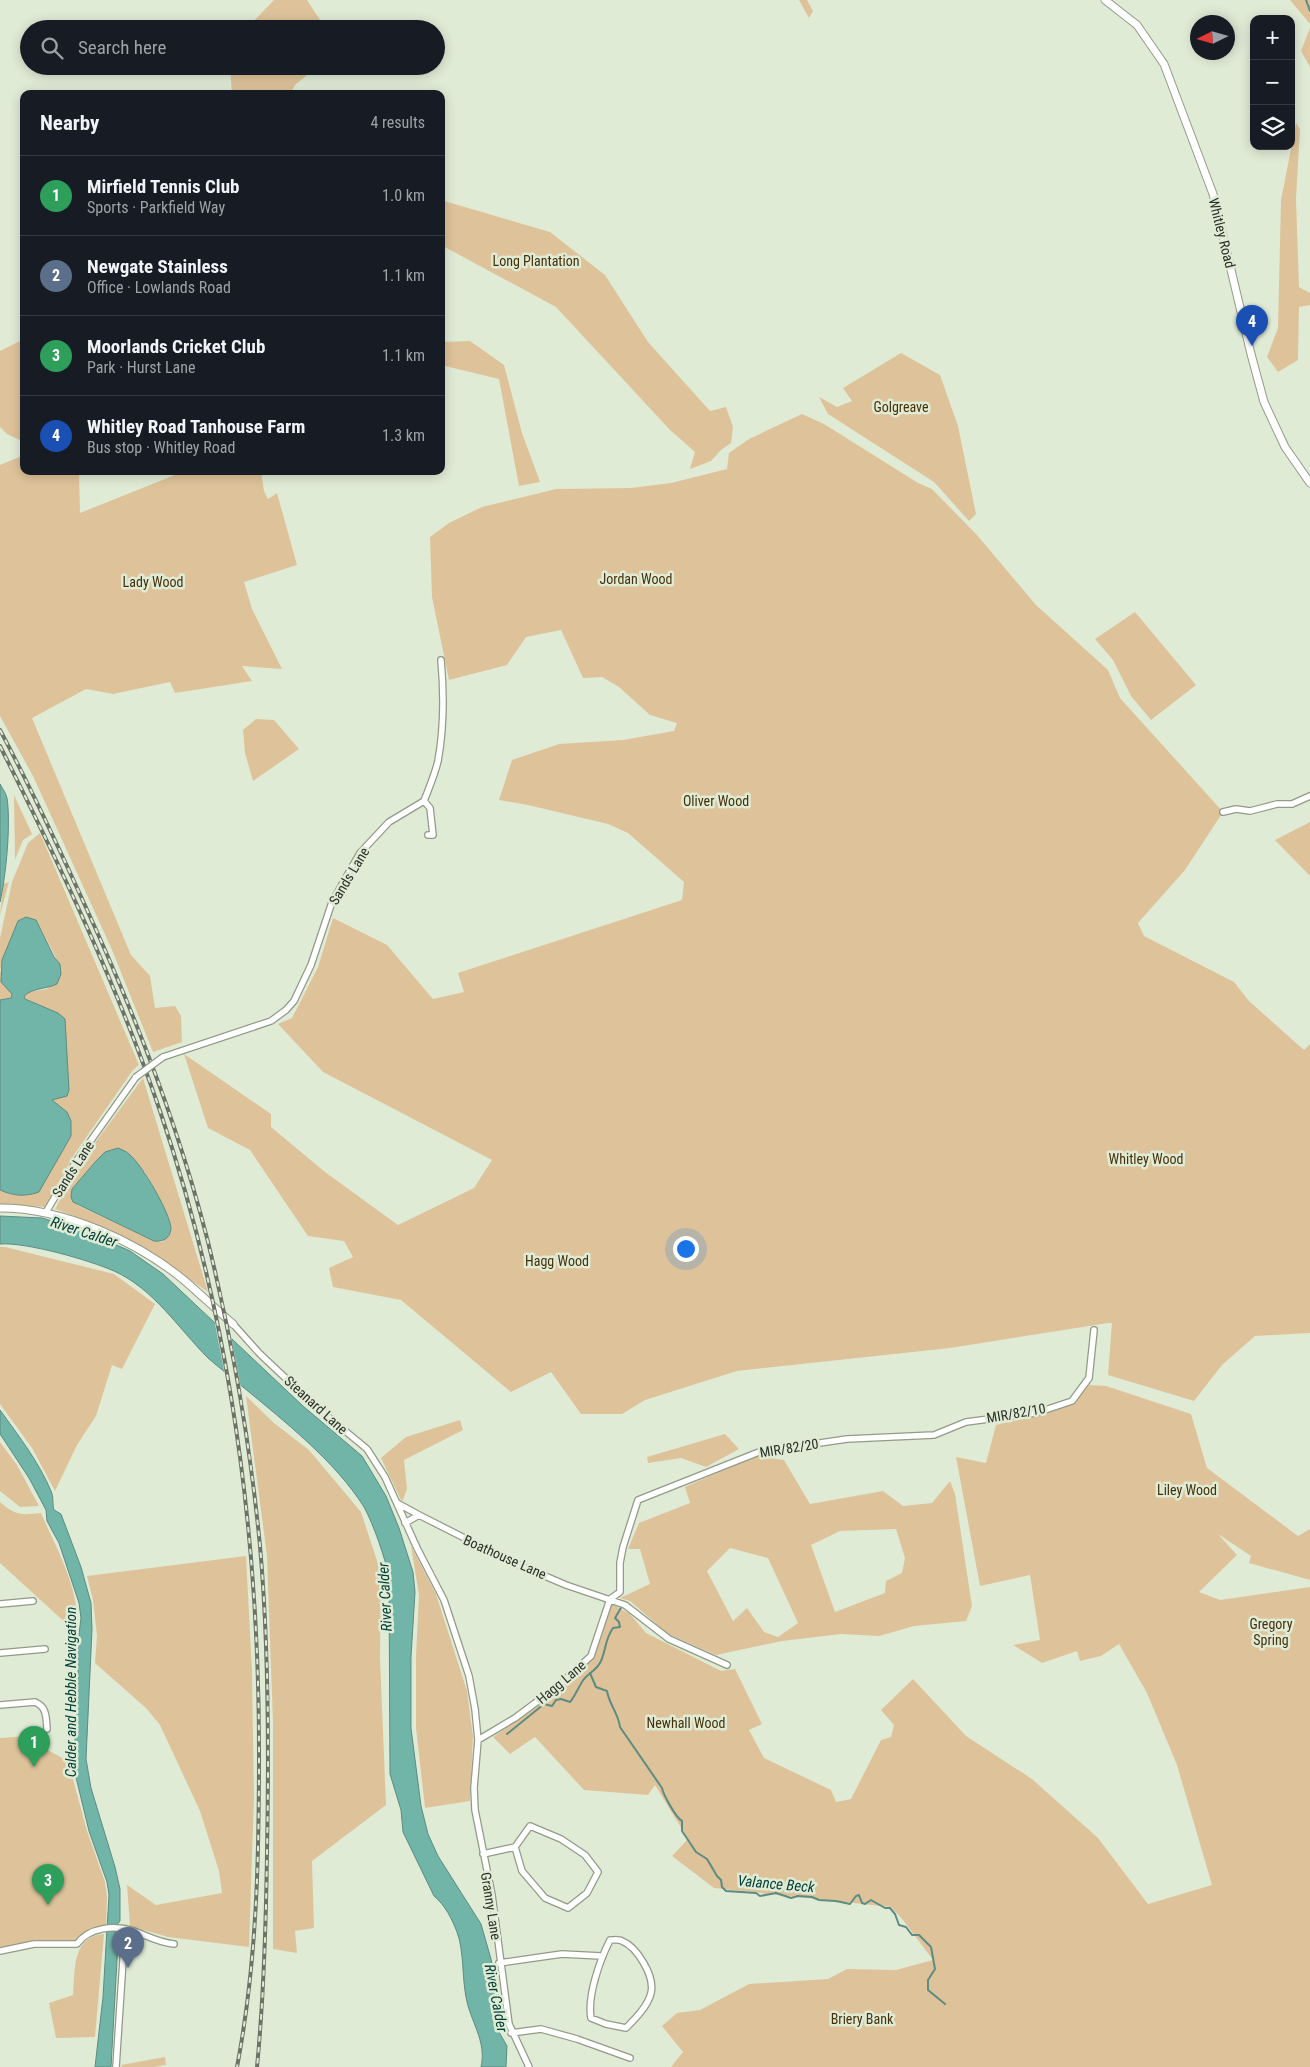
<!DOCTYPE html>
<html lang="en">
<head>
<meta charset="utf-8">
<style>
	body { margin:0; font-family:"Roboto Condensed",sans-serif; background:#20242c; color:#f1f3f6 }
	.controls { position:absolute; right:15px; top:15px; display:grid; overflow:hidden; border-radius:10px; box-shadow:0 2px 12px #0003 }
	.controls button { width:45px; height:45px; display:grid; place-items:center; padding:0; border:0; border-bottom:1px solid #363941; background:#171b24; color:#f1f3f6; font:25px sans-serif }
	.compass { position:absolute; left:1190px; top:15px; width:45px; height:45px; border-radius:50%; background:#171b24; box-shadow:0 2px 12px #0003; rotate:265deg }
	.you { position:absolute; left:685px; top:1248px; width:18px; height:18px; margin:-12px; border:4px solid #fff; border-radius:50%; background:#1a73e8; box-shadow:0 0 0 8px #1a73e833 }
	.badge { display:grid; place-items:center; width:32px; height:32px; border-radius:50%; background:#db2777; color:#fff; font-size:16px; font-weight:700 }
	.pin { position:absolute; translate:-50% -41px; filter:drop-shadow(0 1px 2px #0008) }
	.pin::after { content:''; position:absolute; top:26px; width:18px; height:15px; background:inherit; clip-path:polygon(0 0,100% 0,50% 100%) }
	.list { margin:0; padding:0; list-style:none }
	h2 { display:flex; justify-content:space-between; align-items:center; height:65px; margin:0; padding:0 20px; font-size:21px }
	h2 small { font-size:16px; font-weight:400; color:#9ea1a6 }
	.list li { display:grid; grid-template-columns:32px 1fr auto; gap:15px; align-items:center; box-sizing:border-box; height:80px; padding:0 20px; border-top:1px solid #363941 }
	.list b { display:block; font-size:19px; white-space:nowrap }
	.list p { margin:0; font-size:16px; white-space:nowrap; color:#9ea1a6 }
	.list em { font-size:16px; font-style:normal; color:#9ea1a6 }
	.icon { flex:none; width:28px; height:28px; fill:none; stroke:currentColor; stroke-width:2; stroke-linecap:round; stroke-linejoin:round }
	.map { position:relative; flex:none; width:1310px; height:2067px; overflow:hidden }
	.search { position:absolute; background:#171b24; box-shadow:0 2px 12px #0003; left:20px; top:20px; width:425px; height:55px; display:flex; align-items:center; gap:12px; box-sizing:border-box; padding:0 18px; border-radius:28px; color:#9ea1a6; font-size:19px }
	.panel { position:absolute; background:#171b24; box-shadow:0 2px 12px #0003; left:20px; top:90px; width:425px; height:385px; border-radius:10px }
	.map>svg:first-child { display:block }
	.green { fill:#dec39a; fill-rule:evenodd }
	.water { fill:#71b4a8; stroke:#5c8c82 }
	.pier { fill:#e0ebd6 }
	.lines { fill:none; stroke-linecap:round; stroke-linejoin:round }
	.stream { stroke:#5c8c82; stroke-width:2 }
	.minor-casing { stroke:#919b87; stroke-width:8 }
	.tertiary-casing { stroke:#919b87; stroke-width:9 }
	.minor { stroke:#fff; stroke-width:5.5 }
	.tertiary { stroke:#fff; stroke-width:7 }
	.rail-casing { stroke:#6c7366; stroke-width:4 }
	.rail { stroke:#e0ebd6; stroke-width:2; stroke-dasharray:5.5; stroke-linecap:butt }
	.minor-bridge-casing { stroke:#919b87; stroke-width:8; stroke-linecap:butt }
	.minor-bridge { stroke:#fff; stroke-width:5.5 }
	.labels { text-anchor:middle; stroke-width:5; stroke-linejoin:round; paint-order:stroke }
	.street-label { font-size:14px; fill:#2b3028; stroke:#e0ebd6 }
	.park-label { font-size:14px; fill:#453009; stroke:#e0ebd6 }
	.water-label { font-size:15px; font-style:italic; fill:#003f37; stroke:#e0ebd6 }
</style>
</head>
<body>
<div class="map">
<svg width="1310" height="2067" viewBox="0 0 1310 2067">
	<rect width="100%" height="100%" fill="#e0ebd6"/>
	<path class="green" d="M 274,0 L 307,0 L 326,29 L 246,29 Z
		M 799,0 L 807,0 L 813,11 L 809,18 Z
		M 1290,0 L 1310,0 L 1310,24 Z
		M 1310,28 L 1310,67 L 1301,51 Z
		M 230,66 L 318,66 L 295,85 L 290,94 L 232,94 Z
		M 1296,123 L 1300,129 L 1296,199 L 1299,287 L 1310,293 L 1310,305 L 1299,307 L 1298,360 L 1278,372 L 1267,357 L 1278,328 L 1281,200 Z
		M 441,200 L 550,232 L 605,275 L 648,342 L 710,411 L 726,407 L 733,427 L 731,443 L 721,450 L 711,461 L 690,469 L 695,452 L 670,430 L 556,307 L 441,245 Z
		M 24,339 L 24,442 L 7,434 L 0,427 L 0,351 Z
		M 470,341 L 504,365 L 522,433 L 540,482 L 519,486 L 499,379 L 441,365 L 441,342 Z
		M 901,353 L 940,375 L 958,426 L 976,514 L 969,521 L 934,482 L 828,414 L 819,397 L 837,407 L 852,401 L 843,388 Z
		M 802,414 L 824,424 L 918,483 L 932,489 L 977,535 L 1036,605 L 1108,670 L 1120,698 L 1223,812 L 1185,870 L 1138,923 L 1144,936 L 1234,982 L 1249,1001 L 1304,1050 L 1310,1044 L 1310,1333 L 1255,1336 L 1222,1365 L 1194,1401 L 1108,1375 L 1112,1323 L 1108,1323 L 950,1348 L 737,1371 L 645,1400 L 622,1414 L 581,1414 L 551,1372 L 511,1392 L 401,1300 L 333,1287 L 329,1268 L 353,1257 L 344,1241 L 308,1236 L 250,1150 L 208,1128 L 184,1054 L 271,1114 L 271,1127 L 325,1172 L 398,1225 L 474,1188 L 492,1160 L 323,1072 L 278,1024 L 292,1018 L 318,967 L 333,918 L 387,945 L 433,999 L 464,992 L 458,973 L 682,900 L 684,882 L 628,833 L 608,824 L 528,805 L 499,800 L 512,760 L 559,744 L 623,740 L 674,731 L 677,723 L 650,715 L 619,687 L 602,677 L 583,678 L 561,630 L 526,637 L 507,665 L 449,680 L 432,597 L 430,537 L 449,523 L 482,507 L 556,489 L 631,488 L 671,483 L 727,469 L 729,453 L 749,439 Z
		M 24,455 L 24,471 L 79,471 L 80,513 L 185,471 L 261,471 L 264,491 L 268,499 L 277,493 L 297,565 L 244,582 L 252,609 L 282,669 L 242,666 L 252,681 L 175,693 L 170,682 L 113,694 L 86,689 L 32,718 L 131,955 L 150,976 L 155,1008 L 175,1006 L 181,1016 L 182,1042 L 153,1052 L 112,950 L 33,776 L 0,716 L 0,465 Z
		M 1135,612 L 1196,685 L 1151,720 L 1131,696 L 1113,660 L 1095,639 Z
		M 256,719 L 274,720 L 299,749 L 253,781 L 245,753 L 243,730 Z
		M 14,795 L 32,834 L 23,840 L 15,860 Z
		M 1310,822 L 1310,876 L 1275,840 Z
		M 40,833 L 139,1065 L 133,1070 L 74,1155 L 45,1207 L 0,1204 L 0,1190 L 12,1195 L 30,1195 L 51,1100 L 58,1013 L 25,999 L 24,996 L 28,992 L 47,989 L 61,974 C 60,961 43,934 36,921 L 18,921 L 0,970 L 7,988 L 12,994 L 11,998 L 0,1000 L 0,938 L 12,882 L 28,843 Z
		M 9,882 L 0,915 L 3,884 Z
		M 143,1078 L 208,1292 L 151,1253 L 103,1227 L 55,1209 L 80,1163 ZM 105,1152 L 145,1172 L 162,1204 L 171,1229 L 162,1242 L 154,1241 L 77,1205 L 72,1189 L 96,1161 Z
		M 0,1247 L 5,1247 L 114,1274 L 155,1304 L 122,1369 L 112,1365 L 96,1416 L 77,1445 L 55,1491 L 32,1448 L 0,1404 Z
		M 1089,1385 L 1106,1386 L 1191,1414 L 1207,1468 L 1298,1536 L 1310,1529 L 1310,1580 L 1249,1563 L 1251,1556 L 1218,1534 L 1237,1555 L 1199,1592 L 1220,1600 L 1310,1587 L 1310,2067 L 671,2067 L 683,2052 L 662,2026 L 677,2013 L 700,2010 L 749,1984 L 828,1979 L 847,1969 L 896,1970 L 933,1960 L 903,1920 L 891,1907 L 714,1888 L 672,1856 L 688,1839 L 655,1785 L 648,1795 L 584,1790 L 535,1737 L 510,1754 L 493,1737 L 559,1690 L 595,1656 L 612,1604 L 630,1614 L 646,1633 L 721,1671 L 735,1669 L 762,1724 L 749,1730 L 764,1758 L 831,1790 L 836,1802 L 851,1799 L 881,1740 L 891,1737 L 894,1725 L 881,1710 L 913,1679 L 966,1736 L 1032,1779 L 1098,1838 L 1148,1904 L 1212,1885 L 1177,1765 L 1147,1693 L 1119,1644 L 1101,1656 L 1080,1661 L 1077,1651 L 1042,1663 L 1013,1645 L 1040,1640 L 1030,1575 L 980,1586 L 956,1457 L 986,1463 L 996,1425 L 1038,1415 L 1075,1402 Z
		M 246,1396 L 274,1423 L 309,1450 L 361,1512 L 381,1573 L 380,1657 L 386,1805 L 312,1861 L 314,1928 L 295,1931 L 297,1953 L 273,1949 L 273,1723 L 267,1556 Z
		M 460,1420 L 463,1430 L 404,1460 L 407,1489 L 402,1502 L 381,1458 L 406,1437 Z
		M 725,1434 L 739,1449 L 706,1467 L 681,1458 L 648,1463 L 647,1457 Z
		M 0,1442 L 17,1465 L 39,1506 L 20,1507 L 0,1491 Z
		M 755,1456 L 784,1460 L 810,1504 L 883,1491 L 903,1506 L 932,1503 L 950,1481 L 955,1494 L 972,1606 L 966,1621 L 914,1626 L 879,1636 L 841,1634 L 782,1641 L 716,1655 L 668,1634 L 630,1601 L 620,1598 L 650,1584 L 640,1549 L 628,1549 L 639,1523 L 690,1503 L 685,1487 ZM 896,1529 L 905,1558 L 902,1573 L 886,1581 L 885,1593 L 835,1612 L 811,1545 L 840,1531 ZM 730,1548 L 768,1558 L 798,1623 L 778,1637 L 764,1632 L 747,1608 L 733,1621 L 707,1571 Z
		M 0,1502 C 16,1516 21,1515 41,1513 C 57,1550 80,1589 77,1629 L 69,1626 L 0,1563 Z
		M 411,1546 L 436,1594 L 467,1691 L 473,1737 L 470,1801 L 425,1808 L 416,1728 L 416,1656 L 419,1595 Z
		M 246,1556 L 252,1671 L 254,1797 L 249,1947 L 168,1937 L 130,1926 L 127,1885 L 156,1905 L 222,1893 L 219,1871 L 200,1811 L 160,1725 L 147,1709 L 95,1663 L 97,1636 L 93,1600 L 87,1576 Z
		M 28,1736 L 30,1740 L 64,1759 L 67,1757 L 71,1758 L 73,1779 L 87,1831 L 105,1882 L 107,1897 L 106,1925 C 95,1928 82,1931 77,1943 L 0,1949 L 0,1738 Z
		M 104,1934 L 95,2037 L 56,2038 L 49,2003 L 73,1995 C 75,1970 72,1936 104,1934 Z
		M 165,2057 L 166,2065 L 154,2067 L 122,2067 L 121,2065 Z"/>
	<path class="water" d="M 0,784 C 2,788 6,793 7,798 C 11,824 6,876 0,902 Z
		M 26,917 L 36,920 L 54,957 L 60,964 L 61,974 L 57,984 C 47,989 32,988 24,996 L 25,999 L 58,1013 L 65,1019 L 69,1090 L 67,1096 L 52,1100 L 67,1112 L 71,1121 L 71,1136 L 39,1192 C 25,1197 13,1196 0,1190 L 0,1000 L 11,998 L 12,994 L 1,982 L 2,960 L 18,921 Z
		M 118,1148 C 122,1150 126,1151 129,1154 C 141,1163 171,1214 171,1229 C 170,1239 162,1242 154,1241 L 73,1202 L 71,1197 L 72,1189 L 96,1161 L 105,1152 Z
		M 0,1216 L 42,1218 L 85,1231 L 130,1251 L 163,1274 L 303,1406 L 362,1456 L 386,1496 L 399,1528 L 413,1572 L 415,1592 L 411,1657 L 411,1728 L 421,1806 L 428,1834 L 438,1856 L 481,1924 L 491,1959 L 499,1998 L 498,2026 L 499,2032 L 507,2046 L 506,2067 L 481,2067 C 487,2041 470,2021 466,1997 C 462,1977 464,1950 457,1932 C 452,1919 445,1905 434,1896 L 403,1832 L 401,1810 L 390,1774 L 389,1578 C 386,1560 373,1523 364,1507 C 335,1461 284,1421 243,1387 C 232,1377 219,1368 208,1358 C 178,1328 154,1289 114,1271 C 89,1260 26,1242 0,1244 Z
		M 0,1410 C 18,1435 39,1462 51,1491 C 54,1498 52,1503 54,1510 L 61,1514 L 81,1567 L 91,1603 L 92,1629 L 86,1759 L 91,1788 L 115,1867 L 120,1889 L 120,1921 L 116,1926 L 115,1934 L 118,1942 L 111,2067 L 95,2067 L 103,1997 L 109,1895 L 107,1882 L 89,1831 L 73,1765 L 78,1698 L 78,1643 L 81,1618 L 79,1603 L 59,1543 L 47,1521 L 46,1510 L 29,1478 L 0,1434 Z"/>
	<path class="pier" d="M 214,1319 L 231,1336 L 241,1388 L 225,1375 Z"/>
	<g class="lines">
		<path class="stream" d="M 1306,0 L 1310,11
			M 590,1673 L 596,1687 L 607,1691 C 609,1704 619,1715 620,1727 L 662,1788 C 663,1794 676,1818 682,1821 L 682,1831 L 696,1852 L 707,1859 L 717,1876 L 721,1880 L 722,1887 L 726,1891 L 756,1893 L 760,1896 L 776,1893 L 791,1898 L 798,1896 L 812,1897 L 819,1900 L 836,1901 L 850,1904 L 856,1896 L 859,1895 L 862,1903 L 865,1904 L 871,1900 L 885,1908 L 890,1908 L 895,1914 L 899,1925 L 906,1927 L 912,1935 L 919,1935 L 931,1947 L 935,1969 L 928,1980 L 928,1990 L 945,2004
			M 507,1734 L 544,1704 L 552,1706 L 556,1700 L 561,1699 L 570,1702 C 574,1698 580,1684 584,1679 C 590,1672 597,1670 601,1661 C 606,1650 605,1639 613,1628 L 620,1627 L 619,1622 L 615,1618 L 622,1606"/>
		<g class="minor-casing">
			<path id="minor" d="M 424,801 L 430,808 L 433,835 L 428,835
				M 1223,812 L 1236,809 L 1250,811 L 1277,804 L 1292,804 L 1310,796
				M 163,1057 L 271,1021 L 286,1010 L 294,1001 L 311,965 L 332,902 L 360,853 L 389,822 L 424,801 C 429,788 435,774 438,761 C 444,728 444,693 441,660
				M 46,1212 L 77,1160 L 136,1077
				M 233,1324 L 260,1354 L 314,1405 L 367,1449 L 385,1477 L 417,1548 L 444,1600 L 469,1676 L 475,1709 L 478,1740 L 474,1788 L 475,1810 L 492,1895 L 509,2024 L 529,2067
				M 397,1503 L 419,1515
				M 405,1523 L 419,1515 L 510,1561 L 566,1585 L 625,1605 L 669,1639 L 727,1665
				M 0,1604 L 33,1601
				M 0,1653 L 45,1649
				M 0,1705 L 35,1702 C 47,1707 46,1717 47,1729
				M 478,1740 L 515,1718 L 558,1686 L 591,1656 L 610,1599 L 620,1592 L 620,1563 L 623,1547 L 638,1500 L 759,1452 L 847,1439 L 934,1435 L 966,1422 L 1036,1413 L 1072,1401 L 1089,1378 L 1094,1330
				M 483,1854 L 515,1847 L 522,1871 L 545,1898 L 568,1908 L 587,1893 L 598,1872 L 585,1855 L 561,1839 L 530,1826 L 515,1847
				M 610,1940 C 614,1940 619,1939 622,1941 C 637,1947 655,1976 651,1993 C 648,2006 635,2019 626,2028 L 606,2024 L 591,2018 C 587,1996 600,1960 610,1940 Z
				M 0,1951 L 34,1944 L 77,1944 C 89,1927 114,1925 134,1931 C 147,1936 160,1943 174,1944
				M 499,1963 L 562,1954 L 601,1956
				M 511,2033 L 541,2029 L 577,2039 L 630,2058
				M 116,2067 L 125,1930"/>
		</g>
		<g class="tertiary-casing">
			<path id="tertiary" d="M 1105,0 L 1137,25 L 1164,64 L 1213,194 L 1251,354 L 1264,402 L 1285,447 L 1310,483
				M 0,1208 C 63,1208 137,1241 185,1281 C 201,1295 217,1310 233,1324"/>
		</g>
		<use href="#minor" class="minor"/>
		<use href="#tertiary" class="tertiary"/>
		<g class="rail-casing">
			<path id="rail" d="M 0,730 C 32,790 60,850 88,912 C 136,1017 178,1125 207,1238 C 232,1339 250,1442 260,1546 C 269,1647 269,1750 267,1852 C 266,1924 264,1995 257,2067
				M 0,746 C 59,863 118,987 160,1111 C 230,1317 259,1535 259,1752 C 259,1858 257,1963 237,2067"/>
		</g>
		<use href="#rail" class="rail"/>
		<g class="minor-bridge-casing">
			<path id="minor-bridge" d="M 136,1077 L 163,1057"/>
		</g>
		<use href="#minor-bridge" class="minor-bridge"/>
	</g>
	<g class="labels">
		<g class="street-label">
			<text transform="translate(1222 233) rotate(76)" y="5">Whitley Road</text>
			<text transform="translate(349 876) rotate(-59)" y="5">Sands Lane</text>
			<text transform="translate(73 1169) rotate(-57)" y="5">Sands Lane</text>
			<text transform="translate(316 1405) rotate(42)" y="5">Steanard Lane</text>
			<text transform="translate(1016 1413) rotate(-10)" y="5">MIR/82/10</text>
			<text transform="translate(789 1448) rotate(-9)" y="5">MIR/82/20</text>
			<text transform="translate(505 1557) rotate(24)" y="5">Boathouse Lane</text>
			<text transform="translate(561 1682) rotate(-40)" y="5">Hagg Lane</text>
			<text transform="translate(491 1906) rotate(81)" y="5">Granny Lane</text>
		</g>
		<g class="park-label">
			<text x="536" y="266">Long Plantation</text>
			<text x="901" y="412">Golgreave</text>
			<text x="636" y="584">Jordan Wood</text>
			<text x="153" y="587">Lady Wood</text>
			<text x="716" y="806">Oliver Wood</text>
			<text x="1146" y="1164">Whitley Wood</text>
			<text x="557" y="1266">Hagg Wood</text>
			<text x="1187" y="1495">Liley Wood</text>
			<text x="1271" y="1629">Gregory<tspan x="1271" dy="16">Spring</tspan></text>
			<text x="686" y="1728">Newhall Wood</text>
			<text x="862" y="2024">Briery Bank</text>
		</g>
		<g class="water-label">
			<text transform="translate(84 1232) rotate(18)" y="5">River Calder</text>
			<text transform="translate(385 1597) rotate(-93)" y="5">River Calder</text>
			<text transform="translate(71 1692) rotate(-90)" y="5">Calder and Hebble Navigation</text>
			<text transform="translate(776 1884) rotate(5)" y="5">Valance Beck</text>
			<text transform="translate(496 1998) rotate(79)" y="5">River Calder</text>
		</g>
	</g>
</svg>
<div class="controls">
<button>+</button>
<button>−</button>
<button><svg class="icon" aria-label="layers" viewBox="0 0 24 24"><path d="M12 4l9 5-9 5-9-5zM3 14l9 5 9-5"/></svg></button>
</div>
<svg class="compass" viewBox="-18 -18 36 36"><path d="M0-13l5 13h-10z" fill="#e53935"/><path d="M0 13l5-13h-10z" fill="#9ea1a6"/></svg>
<div class="you"></div>
<div class="pin badge" style="left:34px;top:1767px;background:#2e9e5b">1</div>
<div class="pin badge" style="left:128px;top:1968px;background:#5c6f8a">2</div>
<div class="pin badge" style="left:48px;top:1905px;background:#2e9e5b">3</div>
<div class="pin badge" style="left:1252px;top:346px;background:#1a4fb4">4</div>
<div class="search"><svg class="icon" aria-label="search" viewBox="0 0 24 24"><circle cx="10" cy="10" r="6"/><path d="M15 15l6 6"/></svg>Search here</div>
<section class="panel">
<h2>Nearby<small>4 results</small></h2>
<ul class="list">
<li><span class="badge" style="background:#2e9e5b">1</span><div><b>Mirfield Tennis Club</b><p>Sports · Parkfield Way</p></div><em>1.0 km</em></li>
<li><span class="badge" style="background:#5c6f8a">2</span><div><b>Newgate Stainless</b><p>Office · Lowlands Road</p></div><em>1.1 km</em></li>
<li><span class="badge" style="background:#2e9e5b">3</span><div><b>Moorlands Cricket Club</b><p>Park · Hurst Lane</p></div><em>1.1 km</em></li>
<li><span class="badge" style="background:#1a4fb4">4</span><div><b>Whitley Road Tanhouse Farm</b><p>Bus stop · Whitley Road</p></div><em>1.3 km</em></li>
</ul>
</section>
</div>
</body>
</html>
